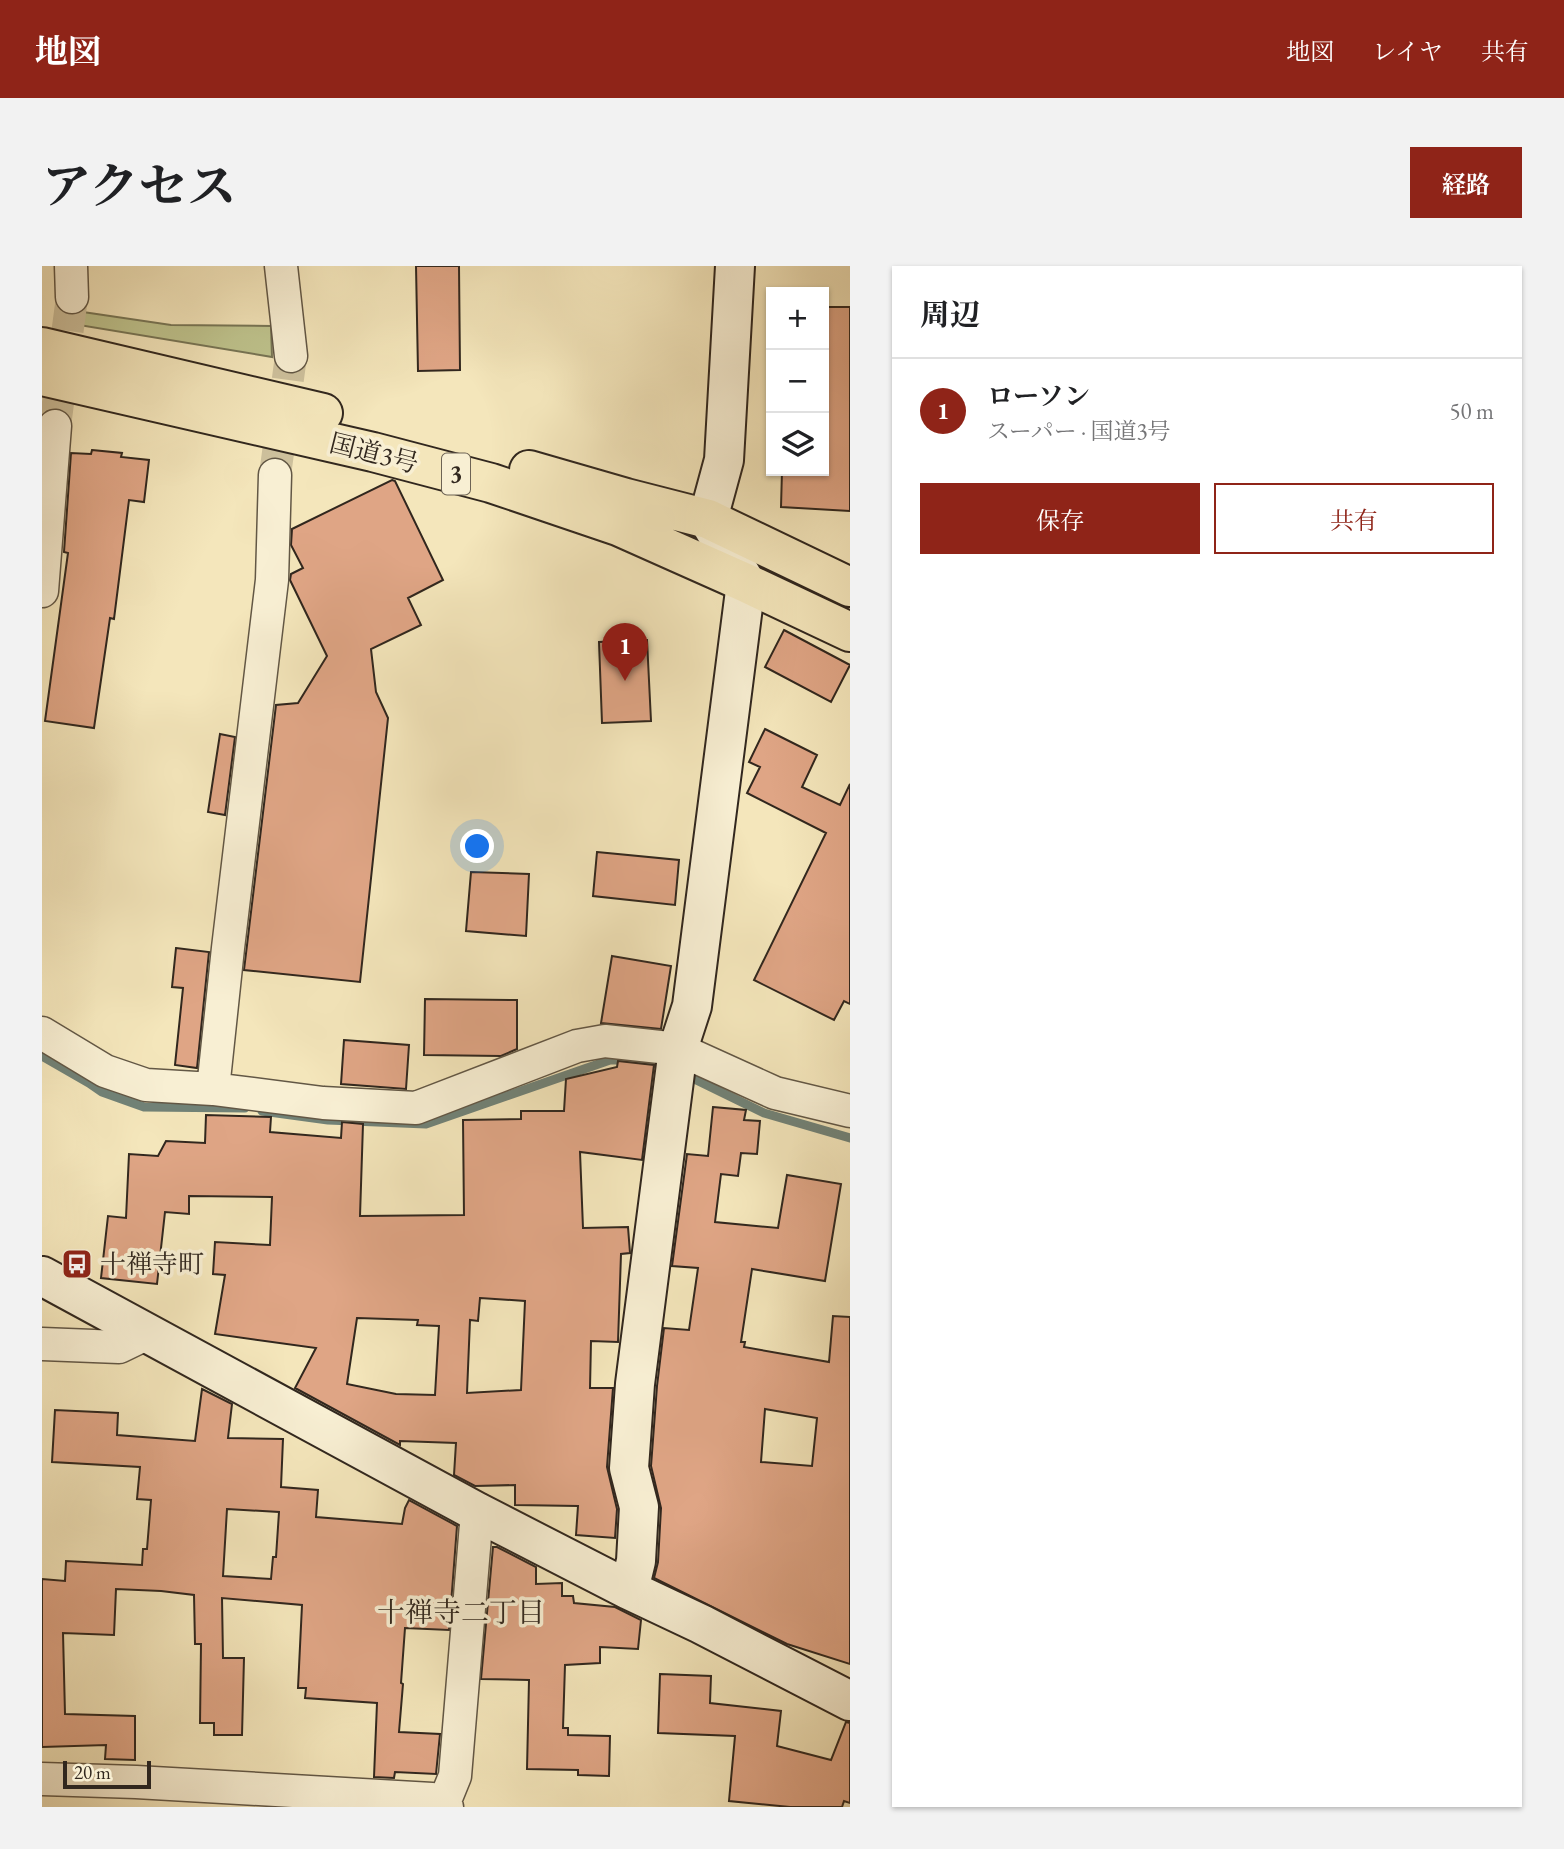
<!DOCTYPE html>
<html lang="ja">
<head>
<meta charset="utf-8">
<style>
	body { margin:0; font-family:"EB Garamond","Noto Serif JP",serif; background:#f2f2f2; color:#202124 }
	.controls { position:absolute; right:21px; top:21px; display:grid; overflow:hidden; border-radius:0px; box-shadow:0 2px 5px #0004 }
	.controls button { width:63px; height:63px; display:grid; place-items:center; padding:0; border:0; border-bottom:2px solid #e0e0e0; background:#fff; color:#202124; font:35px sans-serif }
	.scale { position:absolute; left:21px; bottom:18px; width:88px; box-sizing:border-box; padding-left:7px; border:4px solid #31271e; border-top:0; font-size:19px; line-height:24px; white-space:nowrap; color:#31271e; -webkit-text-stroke:5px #f8efd3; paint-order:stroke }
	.you { position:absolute; left:436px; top:581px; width:24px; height:24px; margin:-18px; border:5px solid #fff; border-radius:50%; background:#1a73e8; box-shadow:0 0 0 10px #1a73e833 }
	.badge { display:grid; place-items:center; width:46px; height:46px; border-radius:50%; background:#8f2418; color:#fff; font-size:23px; font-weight:700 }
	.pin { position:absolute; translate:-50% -58px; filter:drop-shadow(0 2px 4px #0008) }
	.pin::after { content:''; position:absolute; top:37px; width:24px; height:21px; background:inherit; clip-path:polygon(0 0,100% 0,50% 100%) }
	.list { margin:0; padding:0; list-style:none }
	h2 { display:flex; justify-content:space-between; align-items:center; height:91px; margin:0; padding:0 28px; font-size:30px }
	h2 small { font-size:23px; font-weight:400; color:#757577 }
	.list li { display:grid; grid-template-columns:46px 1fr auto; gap:21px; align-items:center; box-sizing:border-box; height:105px; padding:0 28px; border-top:2px solid #e0e0e0 }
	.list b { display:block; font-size:26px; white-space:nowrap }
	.list p { margin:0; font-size:23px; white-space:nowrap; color:#757577 }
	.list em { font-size:23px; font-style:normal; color:#757577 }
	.actions { display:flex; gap:14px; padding:21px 28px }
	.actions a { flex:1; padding:16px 0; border:2px solid #8f2418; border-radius:0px; text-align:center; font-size:24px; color:#8f2418 }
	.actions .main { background:#8f2418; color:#fff }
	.icon { flex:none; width:38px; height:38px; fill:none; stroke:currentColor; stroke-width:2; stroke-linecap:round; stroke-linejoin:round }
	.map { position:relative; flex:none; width:808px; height:1541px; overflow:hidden; border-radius:0px }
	header { display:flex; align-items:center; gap:42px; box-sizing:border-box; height:98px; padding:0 35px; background:#8f2418; color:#fff }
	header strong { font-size:33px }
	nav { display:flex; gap:38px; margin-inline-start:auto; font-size:24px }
	.intro { display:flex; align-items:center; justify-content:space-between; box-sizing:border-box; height:168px; padding:0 42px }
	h1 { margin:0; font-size:49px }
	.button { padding:18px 32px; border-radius:0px; background:#8f2418; color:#fff; font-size:24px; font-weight:700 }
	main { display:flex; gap:42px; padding:0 42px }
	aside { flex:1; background:#fff; border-radius:0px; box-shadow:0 2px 5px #0004 }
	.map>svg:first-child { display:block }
	.green { fill:#bfc48e; stroke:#787656; stroke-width:2 }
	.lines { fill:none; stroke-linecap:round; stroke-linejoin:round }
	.stream { stroke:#718277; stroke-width:9 }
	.building { fill:#dfa585; stroke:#31271e; stroke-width:2; fill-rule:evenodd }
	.street-tunnel { stroke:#cdc09c; stroke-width:32; stroke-dasharray:32 16; stroke-linecap:butt }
	.street-casing { stroke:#625745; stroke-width:35 }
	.secondary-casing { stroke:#31271e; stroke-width:42 }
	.highway-casing { stroke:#31271e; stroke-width:42 }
	.street { stroke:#f8efd3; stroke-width:32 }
	.secondary { stroke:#f8efd3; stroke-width:38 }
	.highway { stroke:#f4e6bb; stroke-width:38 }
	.labels { text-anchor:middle; stroke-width:7; stroke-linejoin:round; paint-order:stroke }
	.shield { fill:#f8efd3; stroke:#6d6354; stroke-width:2 }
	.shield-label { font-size:24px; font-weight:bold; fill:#31271e }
	.street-label { font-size:26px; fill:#31271e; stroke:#f8efd3 }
	.poi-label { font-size:26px; fill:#31271e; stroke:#f8efd3; text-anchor:start }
	.neighbourhood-label { font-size:28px; fill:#31271e; stroke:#f8efd3 }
</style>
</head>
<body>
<header>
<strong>地図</strong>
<nav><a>地図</a><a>レイヤ</a><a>共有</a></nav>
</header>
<div class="intro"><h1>アクセス</h1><a class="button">経路</a></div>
<main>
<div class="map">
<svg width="808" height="1541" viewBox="0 0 808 1541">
	<rect width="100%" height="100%" fill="#f4e6bb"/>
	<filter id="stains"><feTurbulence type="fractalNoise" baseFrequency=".00286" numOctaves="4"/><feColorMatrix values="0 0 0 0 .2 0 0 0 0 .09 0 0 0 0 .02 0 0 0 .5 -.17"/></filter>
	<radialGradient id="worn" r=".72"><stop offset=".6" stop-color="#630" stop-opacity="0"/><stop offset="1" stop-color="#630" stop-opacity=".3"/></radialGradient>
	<path class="green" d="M 41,46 L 129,59 L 229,60 L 230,91 L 37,59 Z"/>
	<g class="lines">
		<path class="stream" d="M 0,790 L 47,817 L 60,826 L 102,841 L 203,842
			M 640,807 L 722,847 L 808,872
			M 220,845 L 286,854 L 384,858 L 568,794 L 598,794 L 624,800"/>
	</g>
	<path class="building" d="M 374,0 L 417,0 L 418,104 L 376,105 Z
		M 782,41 L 808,41 L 808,245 L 739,241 L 740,205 L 782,205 Z
		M 50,184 L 80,187 L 79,191 L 107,194 L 102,236 L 87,234 L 72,353 L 68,352 L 52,462 L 3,455 L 26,287 L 22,286 L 29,187 L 49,188 Z
		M 350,214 L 353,215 L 401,314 L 366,332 L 379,359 L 329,383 L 334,426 L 346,452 L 318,716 L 202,704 L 234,439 L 256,437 L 285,390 L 248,314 L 249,308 L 261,302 L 249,279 L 250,263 Z
		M 742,364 L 808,399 L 789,436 L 723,401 Z
		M 605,374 L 609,455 L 560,457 L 557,376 Z
		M 723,463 L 775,489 L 760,521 L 798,539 L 808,518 L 808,738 L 802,735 L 792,754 L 712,714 L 784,567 L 705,527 L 718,501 L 707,496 Z
		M 178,468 L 193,471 L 183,549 L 166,546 Z
		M 555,586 L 637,594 L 633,639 L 551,630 Z
		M 429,606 L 487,608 L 484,670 L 424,665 Z
		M 134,682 L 167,686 L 155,802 L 133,799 L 141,722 L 130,721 Z
		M 570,690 L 629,700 L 619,763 L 559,757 Z
		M 383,733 L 475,734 L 475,783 L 459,790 L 382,789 Z
		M 302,774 L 367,779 L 364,823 L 299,818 Z
		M 576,795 L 612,799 L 600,894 L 538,886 L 541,962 L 586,961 L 588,987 L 579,988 L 576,1076 L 549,1075 L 548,1122 L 571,1122 L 565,1201 L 575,1243 L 573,1272 L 534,1269 L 536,1240 L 473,1239 L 473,1219 L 433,1220 L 412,1209 L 414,1177 L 358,1175 L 358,1179 L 253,1122 L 274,1082 L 173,1068 L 183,1009 L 171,1008 L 173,976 L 228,979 L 230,931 L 147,930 L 147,948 L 123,946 L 115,1018 L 59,1012 L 66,950 L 84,952 L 87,888 L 116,890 L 124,875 L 163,877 L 164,849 L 229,851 L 228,866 L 299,872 L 300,856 L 321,858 L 318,950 L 422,949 L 421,854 L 479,853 L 479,845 L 522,845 L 524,813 L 575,801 ZM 438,1032 L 483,1035 L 479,1124 L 425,1127 L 428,1054 L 436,1055 ZM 315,1052 L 376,1054 L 375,1059 L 397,1060 L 393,1129 L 354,1128 L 305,1118 Z
		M 671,841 L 704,844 L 702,854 L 718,855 L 715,888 L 699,887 L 696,910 L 679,908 L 673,956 L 736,962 L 745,909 L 799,918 L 783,1015 L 710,1003 L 699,1076 L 703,1076 L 702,1081 L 787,1096 L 791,1050 L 808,1051 L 808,1398 L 745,1378 L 612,1312 L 616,1296 L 619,1242 L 609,1200 L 615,1120 L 622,1062 L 647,1064 L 656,1002 L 630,1000 L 645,888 L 666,890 ZM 723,1143 L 775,1152 L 770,1200 L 719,1196 Z
		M 160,1123 L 190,1138 L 186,1172 L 241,1173 L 239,1221 L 276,1224 L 274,1251 L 360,1258 L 363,1242 L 367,1234 L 415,1260 L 407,1364 L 363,1362 L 359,1417 L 361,1418 L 357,1466 L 398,1468 L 394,1508 L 353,1506 L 352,1512 L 332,1511 L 335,1437 L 263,1432 L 264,1422 L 256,1422 L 260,1339 L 180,1332 L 181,1392 L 202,1392 L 200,1469 L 172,1469 L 172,1457 L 158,1457 L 159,1378 L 153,1378 L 152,1329 L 119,1325 L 74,1323 L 72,1369 L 21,1367 L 23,1448 L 93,1450 L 93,1494 L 63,1493 L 64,1479 L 0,1481 L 0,1313 L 23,1315 L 24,1295 L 100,1299 L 101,1283 L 105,1283 L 109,1234 L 95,1233 L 98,1201 L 10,1196 L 13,1144 L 76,1147 L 75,1169 L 153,1175 ZM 185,1243 L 237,1246 L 234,1291 L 231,1291 L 229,1313 L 181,1310 Z
		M 451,1281 L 455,1281 L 494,1301 L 494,1318 L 520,1317 L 520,1330 L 531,1330 L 532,1337 L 573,1341 L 599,1354 L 596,1383 L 558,1381 L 558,1397 L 523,1399 L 521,1462 L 526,1462 L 526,1469 L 568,1470 L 567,1510 L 536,1509 L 536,1504 L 485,1503 L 487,1414 L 439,1413 Z
		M 618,1408 L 669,1410 L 668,1437 L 739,1445 L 735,1480 L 789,1494 L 804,1456 L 808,1457 L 808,1537 L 802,1535 L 800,1541 L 748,1541 L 687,1535 L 693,1470 L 616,1467 Z"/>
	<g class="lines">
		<path class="street-tunnel" d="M 13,160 L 30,31
			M 233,209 L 249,90"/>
		<g class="street-casing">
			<path id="street" d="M 29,0 L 30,31
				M 239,0 L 249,90
				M 0,325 L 13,160
				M 0,767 L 63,805 L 104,819 L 171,823 L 281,837 L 374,842 L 535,780 L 563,775 L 636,783 L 733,827 L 808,845
				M 171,823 L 186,682 L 230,314 L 233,209
				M 0,1078 L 77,1081 L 106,1067
				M 0,1513 L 94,1516 L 390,1533 L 402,1537 L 405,1541
				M 402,1537 L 413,1510 L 435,1246"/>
		</g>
		<g class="secondary-casing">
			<path id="secondary" d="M 0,1010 L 435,1246 L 587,1324 L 659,1358 L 808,1435
				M 587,1324 L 594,1295 L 597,1241 L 587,1202 L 593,1118 L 636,783 L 650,740 L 704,317 L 666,253 L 682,194 L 693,0"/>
		</g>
		<g class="highway-casing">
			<path id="highway" d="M 0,81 L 281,147
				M 0,110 L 331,186 L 449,217 L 576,260 L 704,317 L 808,366
				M 487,204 L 584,232 L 666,253 L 808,321"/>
		</g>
		<use href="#street" class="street"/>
		<use href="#secondary" class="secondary"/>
		<use href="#highway" class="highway"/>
	</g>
	<defs>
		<g id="bus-square" transform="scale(1.575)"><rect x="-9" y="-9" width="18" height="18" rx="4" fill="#8f2418" stroke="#f8efd3"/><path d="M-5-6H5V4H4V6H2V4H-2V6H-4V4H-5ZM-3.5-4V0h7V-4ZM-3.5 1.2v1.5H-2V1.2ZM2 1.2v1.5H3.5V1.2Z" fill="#fff"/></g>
	</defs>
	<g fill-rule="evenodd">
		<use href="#bus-square" x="35" y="998"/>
	</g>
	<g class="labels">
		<rect class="shield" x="400" y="187.5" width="28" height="41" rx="5"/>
		<g class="shield-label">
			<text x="414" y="216">3</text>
		</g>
		<g class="street-label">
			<text transform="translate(332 187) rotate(14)" y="9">国道3号</text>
		</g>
		<g class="poi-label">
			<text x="58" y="1007">十禅寺町</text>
		</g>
		<g class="neighbourhood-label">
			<text x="419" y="1356">十禅寺二丁目</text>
		</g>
	</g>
	<rect width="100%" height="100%" filter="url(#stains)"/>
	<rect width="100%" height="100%" fill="url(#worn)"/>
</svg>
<div class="controls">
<button>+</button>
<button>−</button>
<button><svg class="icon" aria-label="layers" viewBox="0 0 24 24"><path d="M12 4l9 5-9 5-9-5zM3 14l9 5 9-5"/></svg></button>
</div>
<div class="scale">20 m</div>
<div class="you"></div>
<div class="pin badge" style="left:583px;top:415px">1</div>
</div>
<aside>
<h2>周辺<small></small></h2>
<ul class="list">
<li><span class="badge">1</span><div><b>ローソン</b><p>スーパー · 国道3号</p></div><em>50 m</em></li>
</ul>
<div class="actions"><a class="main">保存</a><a>共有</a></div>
</aside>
</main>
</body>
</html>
